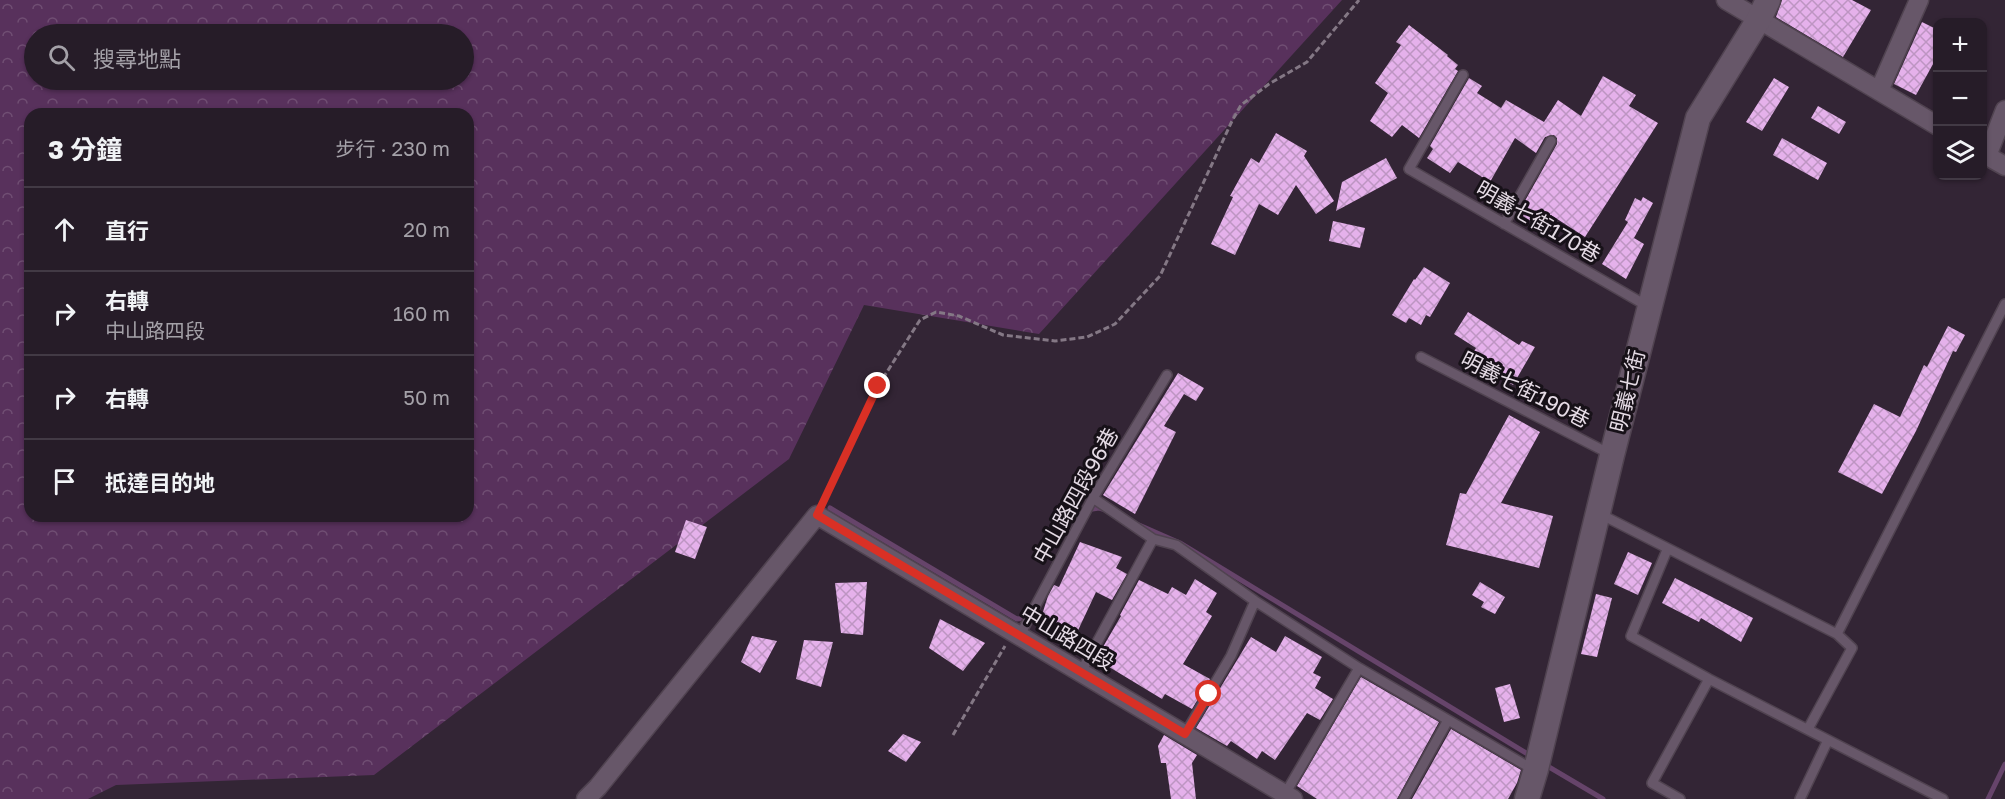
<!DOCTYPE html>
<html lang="zh-TW">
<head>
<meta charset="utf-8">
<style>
	body { margin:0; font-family:"Golos Text","Noto Sans TC",sans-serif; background:#322934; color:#f1f3f6 }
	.controls { position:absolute; right:18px; top:18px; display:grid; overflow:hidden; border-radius:12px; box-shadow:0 2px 4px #0004 }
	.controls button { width:54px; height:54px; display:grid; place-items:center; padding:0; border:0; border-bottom:2px solid #423a45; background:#261c28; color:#f1f3f6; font:30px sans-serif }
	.stop { position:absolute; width:18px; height:18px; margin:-14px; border:4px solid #d93025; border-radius:50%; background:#fff }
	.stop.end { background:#d93025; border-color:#fff; box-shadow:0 2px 6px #0008 }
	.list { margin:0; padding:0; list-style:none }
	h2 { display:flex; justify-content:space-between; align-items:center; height:78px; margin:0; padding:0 24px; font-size:26px }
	h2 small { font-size:20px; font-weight:400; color:#a4a1a8 }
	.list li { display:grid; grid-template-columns:39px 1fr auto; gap:18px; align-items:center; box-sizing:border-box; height:84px; padding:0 24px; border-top:2px solid #423a45 }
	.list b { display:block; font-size:22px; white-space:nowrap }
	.list p { margin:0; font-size:20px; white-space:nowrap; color:#a4a1a8 }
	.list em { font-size:20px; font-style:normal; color:#a4a1a8 }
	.icon { flex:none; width:33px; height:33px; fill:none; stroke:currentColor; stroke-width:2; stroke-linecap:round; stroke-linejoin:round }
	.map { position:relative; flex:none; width:2005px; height:799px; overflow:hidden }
	.search { position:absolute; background:#261c28; box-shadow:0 2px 4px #0004; left:24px; top:24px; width:450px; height:66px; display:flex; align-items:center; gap:15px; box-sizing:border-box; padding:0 21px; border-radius:33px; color:#a4a1a8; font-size:22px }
	.panel { position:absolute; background:#261c28; box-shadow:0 2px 4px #0004; left:24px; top:108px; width:450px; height:414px; border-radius:18px }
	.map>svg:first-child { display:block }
	.forest { fill:url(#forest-crowns); fill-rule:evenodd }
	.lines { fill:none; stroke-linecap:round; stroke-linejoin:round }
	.stream { stroke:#66446a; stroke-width:5 }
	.building { fill:url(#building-cross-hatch) }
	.lane-casing { stroke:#504350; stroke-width:12 }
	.street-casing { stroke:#504350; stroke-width:21 }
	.secondary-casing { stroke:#504350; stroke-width:27 }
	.path { stroke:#847885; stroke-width:3; stroke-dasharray:6 3; stroke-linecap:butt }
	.lane { stroke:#675769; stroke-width:9 }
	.street { stroke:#675769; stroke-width:18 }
	.secondary { stroke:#675769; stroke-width:24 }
	.route { stroke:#d93025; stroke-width:8 }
	.labels { text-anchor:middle; stroke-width:6; stroke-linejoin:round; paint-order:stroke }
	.street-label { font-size:21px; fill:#e5dbe5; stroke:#171118 }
</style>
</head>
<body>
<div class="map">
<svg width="2005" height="799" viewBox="0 0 2005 799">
	<defs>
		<pattern id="forest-crowns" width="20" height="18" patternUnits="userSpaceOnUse" patternTransform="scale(1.5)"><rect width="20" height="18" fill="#58315c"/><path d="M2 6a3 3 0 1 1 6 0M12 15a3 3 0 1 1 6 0" fill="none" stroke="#704e73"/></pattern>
		<pattern id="building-cross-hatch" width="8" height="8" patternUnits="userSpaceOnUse" patternTransform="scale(1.5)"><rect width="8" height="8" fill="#e5b1eb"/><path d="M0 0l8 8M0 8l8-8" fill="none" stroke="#bd95c2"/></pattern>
	</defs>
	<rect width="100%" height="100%" fill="#332535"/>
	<path class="forest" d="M 0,0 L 1342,0 L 1039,334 L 864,305 L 789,459 L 374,775 L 116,785 L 88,799 L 0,799 ZM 34,34 L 464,34 L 464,80 L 34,80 ZM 30,114 L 468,114 L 468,516 L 30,516 Z"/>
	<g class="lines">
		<path class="stream" d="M 830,508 L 1017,619 L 1026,618 L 1027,615
			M 1086,510 L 1099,508 L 1106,510
			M 1139,525 L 1180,543 L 1531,756
			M 1544,764 L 1603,799
			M 1988,799 L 2005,764"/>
	</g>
	<path class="building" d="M 1782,0 L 1852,0 L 1871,10 L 1843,57 L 1776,17 Z
		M 1922,22 L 1938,30 L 1938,55 L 1916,95 L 1894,84 Z
		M 1409,25 L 1448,55 L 1447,56 L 1458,65 L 1455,69 L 1458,71 L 1419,138 L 1402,125 L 1392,137 L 1370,121 L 1388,93 L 1375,83 L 1401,45 L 1396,42 Z
		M 1603,76 L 1636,95 L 1629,106 L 1658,123 L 1585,237 L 1551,215 L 1542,228 L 1518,213 L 1557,144 L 1557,138 L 1554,135 L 1545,137 L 1536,153 L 1515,138 L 1490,182 L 1458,162 L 1450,173 L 1427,158 L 1433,149 L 1430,146 L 1469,78 L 1482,86 L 1477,93 L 1501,108 L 1506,100 L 1544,122 L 1558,100 L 1581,116 Z
		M 1774,78 L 1789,87 L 1762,131 L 1746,122 Z
		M 1818,106 L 1846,122 L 1839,134 L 1811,118 Z
		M 1276,133 L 1307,151 L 1304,156 L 1334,201 L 1316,214 L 1296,185 L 1278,215 L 1259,204 L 1235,255 L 1211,244 L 1233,197 L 1230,196 L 1251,158 L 1259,163 Z
		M 1782,138 L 1827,163 L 1818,180 L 1773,155 Z
		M 1386,158 L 1397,178 L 1336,211 L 1342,182 Z
		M 1643,197 L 1653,203 L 1634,238 L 1644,244 L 1626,279 L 1602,264 L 1628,222 L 1625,220 L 1635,198 L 1641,201 Z
		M 1333,221 L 1365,228 L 1360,248 L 1329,241 Z
		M 1424,267 L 1450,283 L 1430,317 L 1426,315 L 1421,325 L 1409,318 L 1406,323 L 1392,315 L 1414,279 L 1415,280 Z
		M 1468,312 L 1519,345 L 1522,341 L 1535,347 L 1513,385 L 1496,375 L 1494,379 L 1467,362 L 1476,348 L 1454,334 Z
		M 1948,326 L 1965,335 L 1956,352 L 1953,351 L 1916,431 L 1882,494 L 1838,472 L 1874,404 L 1900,417 L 1924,365 L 1927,367 Z
		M 1178,373 L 1204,388 L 1196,401 L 1184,394 L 1164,426 L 1176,432 L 1135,514 L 1103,495 Z
		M 1509,415 L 1540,432 L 1501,503 L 1553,516 L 1539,568 L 1446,545 L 1460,493 L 1466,494 Z
		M 686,520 L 707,527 L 695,559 L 675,552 Z
		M 1080,542 L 1122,557 L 1116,568 L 1127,574 L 1112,600 L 1096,592 L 1073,641 L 1040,621 L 1048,596 L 1054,585 L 1059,587 Z
		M 1628,552 L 1652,563 L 1638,595 L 1614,584 Z
		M 1675,578 L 1753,618 L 1741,642 L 1701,618 L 1699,622 L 1662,603 Z
		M 1195,579 L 1217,593 L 1206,612 L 1212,616 L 1183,664 L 1210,679 L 1192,709 L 1165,694 L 1162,699 L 1096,659 L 1121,616 L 1120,615 L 1139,580 L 1168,594 L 1172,587 L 1186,595 Z
		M 867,582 L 863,635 L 841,633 L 835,583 Z
		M 1480,582 L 1505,597 L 1495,614 L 1481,607 L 1484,602 L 1472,595 Z
		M 1596,594 L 1612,598 L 1597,657 L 1581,654 Z
		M 940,619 L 985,643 L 963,671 L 929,648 Z
		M 752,636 L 777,641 L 760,673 L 741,662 Z
		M 1285,636 L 1322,657 L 1313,673 L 1321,677 L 1315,688 L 1333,699 L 1320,720 L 1307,713 L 1275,760 L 1262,751 L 1257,759 L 1231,741 L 1227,746 L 1196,728 L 1251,637 L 1276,652 Z
		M 804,640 L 833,642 L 821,687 L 796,679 Z
		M 1361,677 L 1439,722 L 1397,799 L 1317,799 L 1297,786 Z
		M 1510,684 L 1520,718 L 1504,722 L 1495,688 Z
		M 1451,729 L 1521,770 L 1517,783 L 1508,799 L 1412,799 Z
		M 903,734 L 921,742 L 906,762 L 888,751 Z
		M 1164,735 L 1197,755 L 1192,763 L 1196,799 L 1171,799 L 1166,763 L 1161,763 L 1158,746 Z"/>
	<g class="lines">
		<g class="lane-casing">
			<path id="lane" d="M 1463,75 L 1409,169 L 1649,307
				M 1504,224 L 1551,141
				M 1421,357 L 1610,454
				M 1093,498 L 1153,539 L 1176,545 L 1255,601 L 1359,668 L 1534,770
				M 1600,514 L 1837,634 L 2005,304
				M 1667,550 L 1631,636 L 1709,679 L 1943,799
				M 1020,635 L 1093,498 L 1167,375
				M 1081,672 L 1153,539
				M 1808,729 L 1852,648 L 1837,634
				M 1185,734 L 1231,656 L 1255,601
				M 1285,794 L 1359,668
				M 1404,799 L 1448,720
				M 1680,799 L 1652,783 L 1709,679
				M 1800,799 L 1828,740"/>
		</g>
		<g class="street-casing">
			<path id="street" d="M 1726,0 L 1938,126
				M 1879,91 L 1919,0
				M 1982,153 L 2005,166
				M 1987,156 L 2005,110
				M 586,799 L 598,787 L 817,515 L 1293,799"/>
		</g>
		<g class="secondary-casing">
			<path id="secondary" d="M 1527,799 L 1536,769 L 1612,455 L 1698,118 L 1759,19 L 1768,0"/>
		</g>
		<path class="path" d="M 825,500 L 878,386 L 920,320 L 936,312 L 959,316 L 1003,335 L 1055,341 L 1087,337 L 1115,324 L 1160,276 L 1232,121 L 1241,105 L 1269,84 L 1307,62 L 1359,0
			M 953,735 L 1005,646"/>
		<use href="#lane" class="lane"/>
		<use href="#street" class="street"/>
		<use href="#secondary" class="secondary"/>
	</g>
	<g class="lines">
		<path class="route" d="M 878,386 L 817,515 L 1185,734 L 1209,694"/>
	</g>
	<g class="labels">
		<g class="street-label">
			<text transform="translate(1538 222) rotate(30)" y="7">明義七街170巷</text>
			<text transform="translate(1525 390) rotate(27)" y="7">明義七街190巷</text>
			<text transform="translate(1628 391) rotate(-76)" y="7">明義七街</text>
			<text transform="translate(1076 496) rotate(-61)" y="7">中山路四段96巷</text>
			<text transform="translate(1067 638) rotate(31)" y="7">中山路四段</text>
		</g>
	</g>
</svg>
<div class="controls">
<button>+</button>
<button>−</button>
<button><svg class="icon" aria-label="layers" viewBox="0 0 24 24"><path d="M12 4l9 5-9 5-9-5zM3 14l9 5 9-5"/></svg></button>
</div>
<div class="stop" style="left:1209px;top:694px"></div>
<div class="stop end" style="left:878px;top:386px"></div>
<div class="search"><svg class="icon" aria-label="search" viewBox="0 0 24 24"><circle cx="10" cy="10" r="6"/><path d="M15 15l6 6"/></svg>搜尋地點</div>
<section class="panel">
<h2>3 分鐘<small>步行 · 230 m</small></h2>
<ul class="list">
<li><svg class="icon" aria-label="ahead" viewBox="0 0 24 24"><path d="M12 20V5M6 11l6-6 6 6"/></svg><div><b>直行</b></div><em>20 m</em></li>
<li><svg class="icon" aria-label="right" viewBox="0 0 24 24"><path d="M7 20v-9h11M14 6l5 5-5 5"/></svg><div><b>右轉</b><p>中山路四段</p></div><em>160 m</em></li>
<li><svg class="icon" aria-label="right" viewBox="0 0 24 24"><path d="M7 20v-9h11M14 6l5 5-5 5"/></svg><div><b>右轉</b></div><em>50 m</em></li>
<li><svg class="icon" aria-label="arrive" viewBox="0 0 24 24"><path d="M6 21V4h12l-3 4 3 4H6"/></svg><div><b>抵達目的地</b></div></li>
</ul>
</section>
</div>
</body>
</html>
